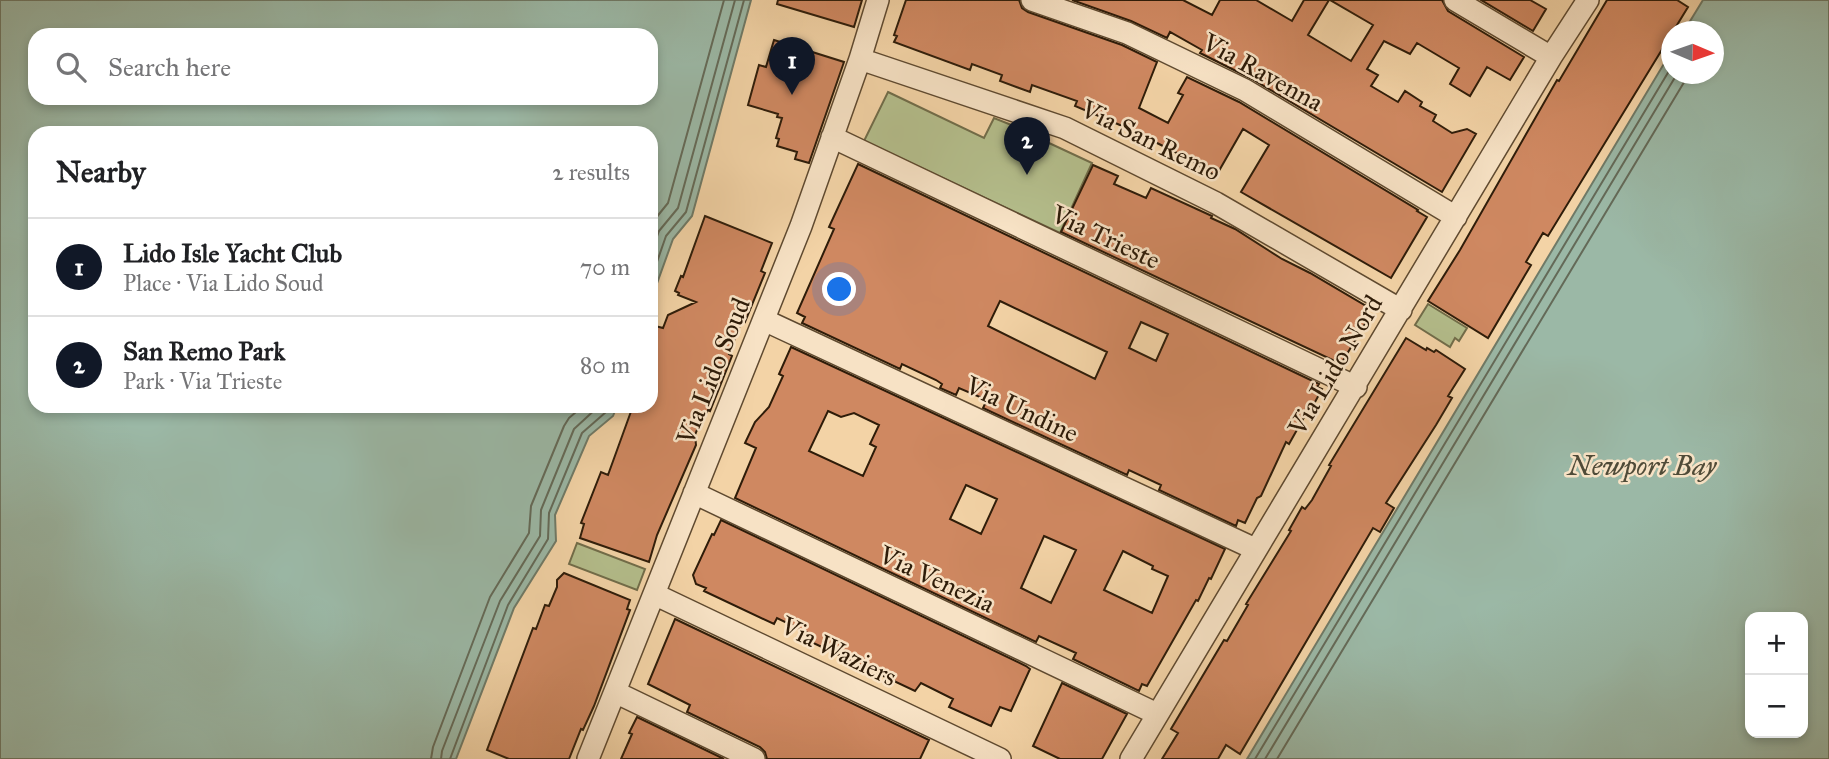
<!DOCTYPE html>
<html lang="en">
<head>
<meta charset="utf-8">
<style>
	body { margin:0; font-family:"IM FELL Great Primer",serif; background:#f6f6f6; color:#202124 }
	.controls { position:absolute; right:21px; bottom:21px; display:grid; overflow:hidden; border-radius:14px; box-shadow:0 4px 10px #0003 }
	.controls button { width:63px; height:63px; display:grid; place-items:center; padding:0; border:0; border-bottom:2px solid #e0e0e0; background:#fff; color:#202124; font:35px sans-serif }
	.compass { position:absolute; left:1661px; top:21px; width:63px; height:63px; border-radius:50%; background:#fff; box-shadow:0 4px 10px #0003; rotate:92deg }
	.you { position:absolute; left:840px; top:290px; width:24px; height:24px; margin:-18px; border:5px solid #fff; border-radius:50%; background:#1a73e8; box-shadow:0 0 0 10px #1a73e833 }
	.badge { display:grid; place-items:center; width:46px; height:46px; border-radius:50%; background:#111827; color:#fff; font-size:23px; font-weight:700 }
	.pin { position:absolute; translate:-50% -58px; filter:drop-shadow(0 2px 4px #0008) }
	.pin::after { content:''; position:absolute; top:37px; width:24px; height:21px; background:inherit; clip-path:polygon(0 0,100% 0,50% 100%) }
	.list { margin:0; padding:0; list-style:none }
	h2 { display:flex; justify-content:space-between; align-items:center; height:91px; margin:0; padding:0 28px; font-size:30px }
	h2 small { font-size:23px; font-weight:400; color:#757577 }
	.list li { display:grid; grid-template-columns:46px 1fr auto; gap:21px; align-items:center; box-sizing:border-box; height:98px; padding:0 28px; border-top:2px solid #e0e0e0 }
	.list b { display:block; font-size:26px; white-space:nowrap }
	.list p { margin:0; font-size:23px; white-space:nowrap; color:#757577 }
	.list em { font-size:23px; font-style:normal; color:#757577 }
	.icon { flex:none; width:38px; height:38px; fill:none; stroke:currentColor; stroke-width:2; stroke-linecap:round; stroke-linejoin:round }
	.map { position:relative; flex:none; width:1829px; height:759px; overflow:hidden }
	.search { position:absolute; background:#fff; box-shadow:0 4px 10px #0003; left:28px; top:28px; width:630px; height:77px; display:flex; align-items:center; gap:18px; box-sizing:border-box; padding:0 24px; border-radius:21px; color:#757577; font-size:26px }
	.panel { position:absolute; background:#fff; box-shadow:0 4px 10px #0003; left:28px; top:126px; width:630px; height:287px; border-radius:21px }
	.map>svg:first-child { display:block }
	.green { fill:#b4be8c; stroke:#716d4a; stroke-width:2 }
	.water { fill:#9bb8a6; stroke:#6f7a67; stroke-width:2; fill-rule:evenodd }
	.lines { fill:none; stroke-linecap:round; stroke-linejoin:round }
	.shore { stroke:#646a58; stroke-width:2 }
	.building { fill:#cf8861; stroke:#2e1c09; stroke-width:2; fill-rule:evenodd }
	.minor-casing { stroke:#5f4a30; stroke-width:24 }
	.minor { stroke:#f7e2c5; stroke-width:21 }
	.labels { text-anchor:middle; stroke-width:5; stroke-linejoin:round; paint-order:stroke }
	.street-label { font-size:26px; fill:#2e1c09; stroke:#f7e2c5 }
	.water-label { font-size:28px; font-style:italic; fill:#4f4b38; stroke:#f7e2c5 }
</style>
</head>
<body>
<div class="map">
<svg width="1829" height="759" viewBox="0 0 1829 759">
	<rect width="100%" height="100%" fill="#f3d3a6"/>
	<filter id="stains"><feTurbulence type="fractalNoise" baseFrequency=".00286" numOctaves="4"/><feColorMatrix values="0 0 0 0 .2 0 0 0 0 .09 0 0 0 0 .02 0 0 0 .5 -.17"/></filter>
	<radialGradient id="worn" r=".72"><stop offset=".6" stop-color="#630" stop-opacity="0"/><stop offset="1" stop-color="#630" stop-opacity=".3"/></radialGradient>
	<path class="green" d="M 888,92 L 984,138 L 994,118 L 1034,134 L 1034,136 L 1092,163 L 1060,233 L 864,141 Z
		M 1428,304 L 1467,328 L 1459,341 L 1455,338 L 1450,347 L 1415,325 Z
		M 577,543 L 645,569 L 637,590 L 569,564 Z"/>
	<path class="water" d="M 0,0 L 751,0 L 692,216 L 673,239 L 651,300 L 651,133 L 35,133 L 35,406 L 617,406 L 613,416 L 589,436 L 555,515 L 556,541 L 514,608 L 456,759 L 0,759 ZM 35,35 L 651,35 L 651,98 L 35,98 Z
		M 1703,0 L 1829,0 L 1829,759 L 1247,759 L 1671,52 L 1672,74 L 1714,74 L 1714,32 L 1684,31 ZM 1750,617 L 1803,617 L 1803,733 L 1750,733 Z"/>
	<g class="lines">
		<path class="shore" d="M 651,224 L 668,203 L 724,0
			M 651,253 L 659,231 L 678,208 L 735,0
			M 651,279 L 666,236 L 686,212 L 744,0
			M 431,759 L 433,747 L 490,597 L 529,533 L 531,506 L 564,426 L 569,418 L 583,406
			M 441,759 L 442,751 L 500,601 L 540,536 L 541,510 L 574,429 L 599,406
			M 450,759 L 508,605 L 548,539 L 549,513 L 582,433 L 606,412 L 609,406
			M 1255,759 L 1672,66
			M 1265,759 L 1677,74
			M 1277,759 L 1689,74"/>
	</g>
	<path class="building" d="M 778,0 L 862,0 L 854,27 L 777,4 Z
		M 906,0 L 1019,0 L 1022,8 L 1028,12 L 1122,45 L 1157,62 L 1139,108 L 1168,123 L 1183,95 L 1178,93 L 1187,77 L 1239,102 L 1418,210 L 1417,211 L 1427,217 L 1391,278 L 1241,192 L 1269,145 L 1243,129 L 1216,176 L 1181,155 L 1127,128 L 1075,106 L 1077,101 L 1032,85 L 1030,92 L 1000,81 L 1002,75 L 972,64 L 970,70 L 894,42 L 897,36 L 894,35 Z
		M 1072,0 L 1183,0 L 1212,15 L 1220,0 L 1256,0 L 1292,21 L 1304,0 L 1329,0 L 1308,35 L 1351,61 L 1373,25 L 1330,0 L 1442,0 L 1448,11 L 1524,57 L 1510,80 L 1487,67 L 1470,96 L 1450,84 L 1459,68 L 1417,43 L 1410,54 L 1384,41 L 1367,69 L 1378,75 L 1371,86 L 1398,102 L 1405,91 L 1422,102 L 1420,106 L 1436,115 L 1433,121 L 1452,133 L 1467,129 L 1476,134 L 1442,192 L 1252,79 L 1200,53 L 1202,50 L 1170,32 L 1167,38 L 1131,21 Z
		M 1481,0 L 1530,0 L 1546,9 L 1533,31 Z
		M 1607,0 L 1677,0 L 1688,7 L 1548,236 L 1543,233 L 1526,262 L 1531,265 L 1488,338 L 1428,301 L 1460,250 L 1557,80 L 1559,81 Z
		M 774,40 L 844,62 L 809,163 L 795,159 L 797,152 L 777,146 L 779,139 L 776,138 L 782,118 L 777,117 L 778,114 L 748,105 L 759,65 L 766,67 Z
		M 858,164 L 1319,384 L 1317,387 L 1322,389 L 1314,404 L 1312,403 L 1289,444 L 1286,442 L 1261,496 L 1257,498 L 1245,523 L 1238,520 L 1236,526 L 1159,490 L 1161,485 L 1129,470 L 1127,475 L 983,408 L 987,400 L 959,388 L 956,395 L 940,388 L 942,384 L 936,380 L 902,364 L 900,369 L 802,323 L 805,317 L 797,313 L 834,229 L 829,227 ZM 1000,301 L 1107,352 L 1095,379 L 988,326 ZM 1141,322 L 1168,334 L 1156,361 L 1129,348 Z
		M 1093,165 L 1118,176 L 1114,184 L 1146,198 L 1151,188 L 1212,216 L 1211,218 L 1235,229 L 1282,259 L 1310,273 L 1366,306 L 1369,317 L 1341,364 L 1061,232 Z
		M 705,216 L 772,243 L 761,271 L 765,273 L 745,322 L 742,320 L 729,354 L 732,356 L 710,411 L 708,410 L 705,416 L 703,415 L 695,435 L 696,445 L 657,535 L 649,562 L 580,538 L 584,524 L 581,523 L 601,472 L 608,475 L 633,406 L 651,406 L 651,363 L 656,351 L 651,349 L 651,335 L 655,326 L 663,328 L 668,315 L 696,302 L 678,295 L 679,293 L 675,291 L 681,276 L 683,277 Z
		M 1406,338 L 1426,350 L 1427,348 L 1434,352 L 1436,350 L 1465,369 L 1448,396 L 1452,398 L 1436,425 L 1386,503 L 1394,508 L 1380,532 L 1373,528 L 1240,754 L 1226,745 L 1218,759 L 1162,759 L 1178,733 L 1171,729 L 1224,640 L 1227,641 L 1248,605 L 1246,604 L 1291,531 L 1289,530 L 1302,507 L 1305,509 L 1312,500 L 1331,466 L 1329,465 Z
		M 791,347 L 1225,549 L 1211,579 L 1209,578 L 1198,601 L 1196,600 L 1147,686 L 1142,684 L 1139,691 L 1073,659 L 1076,653 L 1039,636 L 1036,642 L 735,498 L 756,448 L 745,443 L 755,422 L 769,407 L 783,376 L 779,374 ZM 828,411 L 841,417 L 854,413 L 879,425 L 870,444 L 876,447 L 863,476 L 809,451 ZM 966,485 L 997,499 L 981,534 L 950,519 ZM 1044,536 L 1076,550 L 1051,603 L 1021,588 ZM 1123,551 L 1153,566 L 1152,569 L 1168,576 L 1152,613 L 1104,590 Z
		M 721,520 L 1026,666 L 1030,669 L 1011,711 L 1000,707 L 991,726 L 949,707 L 953,699 L 921,683 L 915,691 L 807,640 L 810,634 L 777,618 L 774,624 L 704,591 L 706,588 L 696,584 L 693,575 L 712,534 L 714,535 Z
		M 564,573 L 630,600 L 627,609 L 630,610 L 594,706 L 583,730 L 581,729 L 569,759 L 509,759 L 487,750 L 533,628 L 536,629 L 545,605 L 549,606 L 557,587 L 557,580 Z
		M 675,619 L 929,740 L 920,759 L 767,759 L 765,752 L 760,747 L 687,712 L 690,705 L 648,684 Z
		M 1062,683 L 1127,714 L 1102,759 L 1060,759 L 1033,746 Z
		M 637,717 L 724,759 L 621,759 L 632,734 L 629,733 Z"/>
	<g class="lines">
		<g class="minor-casing">
			<path id="minor" d="M 1032,0 L 1127,33 L 1245,90 L 1456,217
				M 1455,0 L 1551,57
				M 860,59 L 1065,128 L 1216,203 L 1401,310
				M 832,137 L 1356,387
				M 764,320 L 1255,549
				M 694,493 L 1157,714
				M 654,594 L 1000,759
				M 615,692 L 754,759
				M 588,759 L 801,226 L 860,59 L 878,0
				M 1131,759 L 1551,57 L 1588,0"/>
		</g>
		<use href="#minor" class="minor"/>
	</g>
	<g class="labels">
		<g class="street-label">
			<text transform="translate(1263 72) rotate(29)" y="9">Via Ravenna</text>
			<text transform="translate(1151 140) rotate(26)" y="9">Via San Remo</text>
			<text transform="translate(1106 237) rotate(25)" y="9">Via Trieste</text>
			<text transform="translate(1335 365) rotate(-59)" y="9">Via Lido Nord</text>
			<text transform="translate(713 371) rotate(-68)" y="9">Via Lido Soud</text>
			<text transform="translate(1022 409) rotate(25)" y="9">Via Undine</text>
			<text transform="translate(937 579) rotate(25)" y="9">Via Venezia</text>
			<text transform="translate(839 651) rotate(26)" y="9">Via Waziers</text>
		</g>
		<g class="water-label">
			<text x="1642" y="475">Newport Bay</text>
		</g>
	</g>
	<rect width="100%" height="100%" filter="url(#stains)"/>
	<rect width="100%" height="100%" fill="url(#worn)"/>
</svg>
<div class="controls">
<button>+</button>
<button>−</button>
</div>
<svg class="compass" viewBox="-18 -18 36 36"><path d="M0-13l5 13h-10z" fill="#e53935"/><path d="M0 13l5-13h-10z" fill="#757577"/></svg>
<div class="you"></div>
<div class="pin badge" style="left:792px;top:95px">1</div>
<div class="pin badge" style="left:1027px;top:175px">2</div>
<div class="search"><svg class="icon" aria-label="search" viewBox="0 0 24 24"><circle cx="10" cy="10" r="6"/><path d="M15 15l6 6"/></svg>Search here</div>
<section class="panel">
<h2>Nearby<small>2 results</small></h2>
<ul class="list">
<li><span class="badge">1</span><div><b>Lido Isle Yacht Club</b><p>Place · Via Lido Soud</p></div><em>70 m</em></li>
<li><span class="badge">2</span><div><b>San Remo Park</b><p>Park · Via Trieste</p></div><em>80 m</em></li>
</ul>
</section>
</div>
</body>
</html>
